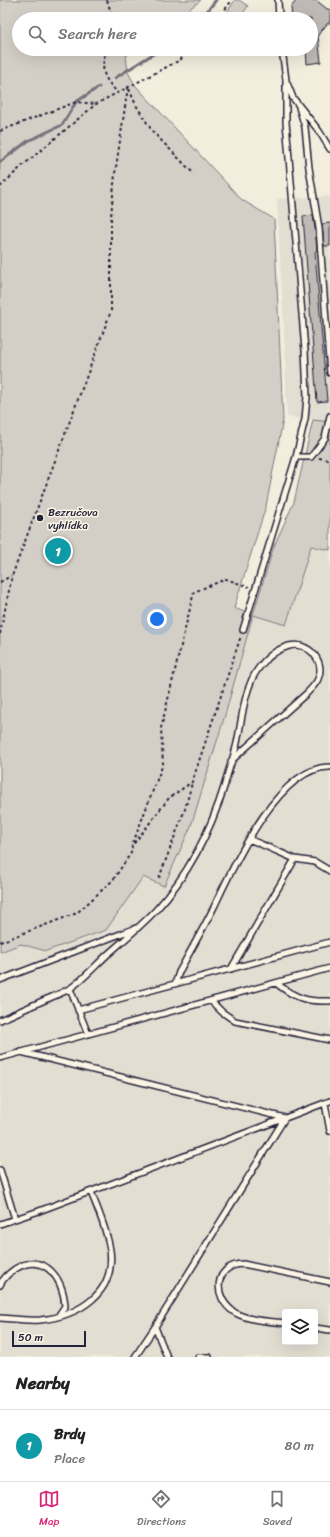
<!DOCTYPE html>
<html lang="en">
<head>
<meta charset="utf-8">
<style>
	body { margin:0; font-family:Sriracha,sans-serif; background:#f6f6f6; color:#222 }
	.controls { position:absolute; right:12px; bottom:12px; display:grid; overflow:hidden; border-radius:4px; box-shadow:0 4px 16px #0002 }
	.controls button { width:36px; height:36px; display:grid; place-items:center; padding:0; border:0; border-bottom:1px solid #e0e0e0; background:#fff; color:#222; font:20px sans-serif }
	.scale { position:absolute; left:12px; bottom:10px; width:74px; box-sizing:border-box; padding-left:4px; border:2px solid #22223b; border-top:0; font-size:11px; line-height:14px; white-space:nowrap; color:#22223b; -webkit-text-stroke:3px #fcf5e5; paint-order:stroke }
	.you { position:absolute; left:157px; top:619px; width:14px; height:14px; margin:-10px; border:3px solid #fff; border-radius:50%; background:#1a73e8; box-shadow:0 0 0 6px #1a73e833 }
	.badge { display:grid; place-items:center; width:26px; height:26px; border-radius:50%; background:#db2777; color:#fff; font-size:13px; font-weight:700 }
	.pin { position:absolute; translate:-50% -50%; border:2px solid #fff; box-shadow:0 1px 4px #0006 }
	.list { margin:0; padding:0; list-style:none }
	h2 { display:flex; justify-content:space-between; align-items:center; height:52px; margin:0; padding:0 16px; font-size:17px }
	h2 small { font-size:13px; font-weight:400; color:#767676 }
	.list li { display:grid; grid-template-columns:26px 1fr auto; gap:12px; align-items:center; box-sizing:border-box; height:72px; padding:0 16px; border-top:1px solid #e0e0e0 }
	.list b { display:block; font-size:15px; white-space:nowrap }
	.list p { margin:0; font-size:13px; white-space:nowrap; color:#767676 }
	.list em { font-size:13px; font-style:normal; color:#767676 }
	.icon { flex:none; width:22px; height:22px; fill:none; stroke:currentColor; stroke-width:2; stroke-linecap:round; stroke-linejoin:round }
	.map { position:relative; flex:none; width:330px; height:1357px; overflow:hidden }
	.search { position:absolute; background:#fff; box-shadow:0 4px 16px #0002; left:12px; right:12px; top:12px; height:44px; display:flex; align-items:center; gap:10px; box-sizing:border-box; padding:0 14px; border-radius:22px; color:#767676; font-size:15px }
	.sheet { height:124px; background:#fff }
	nav { display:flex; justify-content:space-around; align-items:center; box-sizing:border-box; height:56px; border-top:1px solid #e0e0e0; background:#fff; font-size:11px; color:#767676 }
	nav a { display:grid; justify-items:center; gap:2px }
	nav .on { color:#db2777 }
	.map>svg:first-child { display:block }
	.built { fill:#e3ded2; fill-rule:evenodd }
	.green { fill:#d4cfc6; stroke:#7b7880 }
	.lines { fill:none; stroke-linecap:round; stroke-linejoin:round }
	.stream { stroke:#75727b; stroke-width:3 }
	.building { fill:#bfbab6; stroke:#22223b }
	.lane-casing { stroke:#22223b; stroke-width:8 }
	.path { stroke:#22223b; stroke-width:2; stroke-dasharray:3 3; stroke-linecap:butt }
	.lane { stroke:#fcf5e5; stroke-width:5 }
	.poi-dot { fill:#22223b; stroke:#fcf5e5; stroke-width:1.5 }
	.labels { text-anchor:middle; stroke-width:3; stroke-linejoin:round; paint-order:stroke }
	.poi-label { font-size:11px; fill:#22223b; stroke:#fcf5e5; text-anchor:start }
</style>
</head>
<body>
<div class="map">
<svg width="330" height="1357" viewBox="0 0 330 1357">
	<rect width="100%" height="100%" fill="#f3edde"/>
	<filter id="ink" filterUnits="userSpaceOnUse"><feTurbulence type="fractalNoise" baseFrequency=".025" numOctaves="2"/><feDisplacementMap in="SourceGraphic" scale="8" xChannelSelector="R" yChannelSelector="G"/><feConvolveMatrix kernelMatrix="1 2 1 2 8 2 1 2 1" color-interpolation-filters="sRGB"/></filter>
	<g filter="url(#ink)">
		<path class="built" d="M 330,196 L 330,422 L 287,417 L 285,352 L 277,199 Z
			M 311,546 L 330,550 L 330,1357 L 0,1357 L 0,952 L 21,944 L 46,951 L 106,930 L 143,877 L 164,886 L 239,663 L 253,615 L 286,625 ZM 285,1312 L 315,1312 L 315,1342 L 285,1342 Z"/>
		<path class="green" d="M 0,0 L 201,0 L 176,19 L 19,19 L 19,49 L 136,49 L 126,56 L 128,72 L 135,85 L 242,200 L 274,219 L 283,420 L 266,506 L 234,608 L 253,615 L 274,546 L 294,502 L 313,420 L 330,422 L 330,550 L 311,546 L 286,625 L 253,615 L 225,715 L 191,826 L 164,886 L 143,877 L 106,930 L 46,951 L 21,944 L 0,952 Z
			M 235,0 L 239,0 L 248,6 L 239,19 L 227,12 Z"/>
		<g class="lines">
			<path class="stream" d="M 201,19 L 216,0
				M 115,78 L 161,49
				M 0,162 L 28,141 L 62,125 L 76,102 L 99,87"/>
		</g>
		<path class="building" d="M 297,0 L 316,0 L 327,9 L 330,9 L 330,23 L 328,23 L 318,35 L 321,62 L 307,64 L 306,49 L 311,49 L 311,19 L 292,19 L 291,7 Z
			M 313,215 L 315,228 L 317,250 L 315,252 L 327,401 L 317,402 L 303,216 Z
			M 330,223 L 330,246 L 324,246 L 322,224 Z"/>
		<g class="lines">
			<g class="lane-casing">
				<path id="lane" d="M 278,0 L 279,19
					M 287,83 L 293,98 L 319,131 L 330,149
					M 299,107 L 305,127 L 309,168 L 319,228 L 330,373
					M 296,457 L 311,457 L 325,438 L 330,416
					M 243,630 L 296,457 L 305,419 L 307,397 L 305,350 L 286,122 L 286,80 L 282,49
					M 249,839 L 295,859 L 315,862 L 330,871
					M 231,969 L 295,859
					M 0,980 L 136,928
					M 276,983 C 295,998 306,1002 330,1001
					M 175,984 L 179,972 C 191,950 203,929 214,907 C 233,867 278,766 330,767
					M 70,989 L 88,1034
					M 211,1001 L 222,1012 L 235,1021 L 330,1040
					M 78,1010 L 330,942
					M 0,1020 C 16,1013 31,1006 47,999 C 54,996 62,993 69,989 C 81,982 96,965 107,955 C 124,940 141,926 156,910 C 189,874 211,830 225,784 C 228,770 234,757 237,743 C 242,720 244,688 258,669 C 266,658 277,649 289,646 C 308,641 326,661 318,679 C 316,684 311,689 307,693 L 231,761
					M 21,1052 L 285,1118 L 155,1327 L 135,1357
					M 0,1058 L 330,968
					M 325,1103 L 330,1131
					M 0,1170 L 15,1219
					M 0,1224 L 39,1211 L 330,1101
					M 0,1285 C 3,1278 9,1273 15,1269 C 45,1251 63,1279 65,1306 L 59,1315
					M 0,1318 C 13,1319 27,1321 40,1320 C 78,1316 116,1294 110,1250 C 107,1230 98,1210 91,1192
					M 285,1323 C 269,1321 248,1321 234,1312 C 212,1297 214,1265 243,1264 L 330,1282
					M 155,1327 L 167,1357
					M 315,1328 L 330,1330
					M 198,1357 L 209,1357"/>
			</g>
			<path class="path" d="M 107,0 L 113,19
				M 218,19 L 232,0
				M 106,49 C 101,71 102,76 117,92
				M 129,89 L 136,105 L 152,131 L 194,174
				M 0,131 L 76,102 L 96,104
				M 0,187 L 21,167 L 96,104 L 180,60 L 191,49
				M 319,458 L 330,460
				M 0,582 L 11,576
				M 0,634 L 12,576 L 111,311 L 111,216 L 115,174 L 128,87
				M 133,843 L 163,764 L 161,728 L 194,592 L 226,579 L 249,587
				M 159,878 L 185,809 L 192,783
				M 0,942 L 77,913 L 113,880 L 131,853 L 132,846 L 169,798 L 192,782 L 241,636"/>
			<use href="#lane" class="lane"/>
		</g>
	</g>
	<circle class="poi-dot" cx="40" cy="518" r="4"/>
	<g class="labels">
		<g class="poi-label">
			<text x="48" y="516">Bezručova<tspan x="48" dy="13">vyhlídka</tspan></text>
		</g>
	</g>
</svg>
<div class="controls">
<button><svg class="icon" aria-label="layers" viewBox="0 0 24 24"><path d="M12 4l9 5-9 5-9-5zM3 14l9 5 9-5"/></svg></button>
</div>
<div class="scale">50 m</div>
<div class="you"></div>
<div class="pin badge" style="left:58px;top:551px;background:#0f9aa8">1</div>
<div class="search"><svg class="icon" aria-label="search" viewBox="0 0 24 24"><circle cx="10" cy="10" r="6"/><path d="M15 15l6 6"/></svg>Search here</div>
</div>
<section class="sheet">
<h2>Nearby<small></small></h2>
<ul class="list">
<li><span class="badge" style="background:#0f9aa8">1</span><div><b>Brdy</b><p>Place</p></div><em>80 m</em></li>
</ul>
</section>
<nav>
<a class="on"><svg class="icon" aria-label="map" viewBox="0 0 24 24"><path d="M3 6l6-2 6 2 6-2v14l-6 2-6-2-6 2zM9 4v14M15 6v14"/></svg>Map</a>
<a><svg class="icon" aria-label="directions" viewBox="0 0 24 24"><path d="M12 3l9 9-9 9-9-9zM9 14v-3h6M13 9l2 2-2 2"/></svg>Directions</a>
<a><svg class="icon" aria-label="saved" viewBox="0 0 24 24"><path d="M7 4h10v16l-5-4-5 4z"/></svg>Saved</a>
</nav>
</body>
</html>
